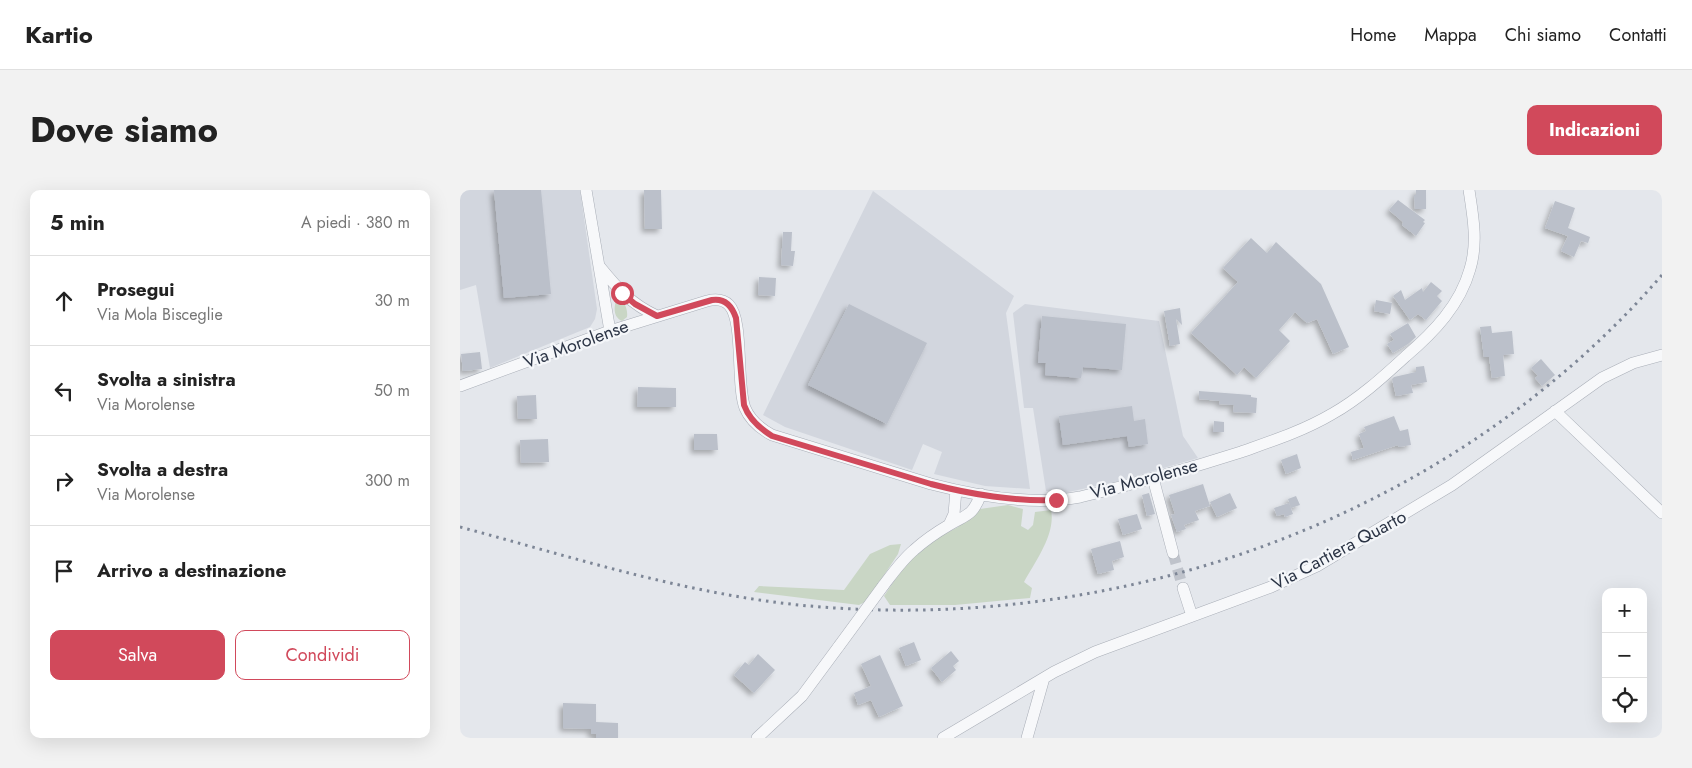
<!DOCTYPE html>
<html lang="it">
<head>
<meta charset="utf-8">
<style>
	body { margin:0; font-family:Jost,sans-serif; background:#f2f2f2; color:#222 }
	.controls { position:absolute; right:15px; bottom:15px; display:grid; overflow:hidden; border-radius:10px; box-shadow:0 5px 20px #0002 }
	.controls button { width:45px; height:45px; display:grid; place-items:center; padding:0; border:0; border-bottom:1px solid #e0e0e0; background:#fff; color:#222; font:25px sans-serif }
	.stop { position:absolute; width:15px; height:15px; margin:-11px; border:4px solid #d1495b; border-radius:50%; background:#fff }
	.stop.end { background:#d1495b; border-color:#fff; box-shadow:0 1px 5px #0008 }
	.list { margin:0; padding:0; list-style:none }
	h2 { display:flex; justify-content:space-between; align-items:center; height:65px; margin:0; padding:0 20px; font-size:21px }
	h2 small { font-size:16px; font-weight:400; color:#767676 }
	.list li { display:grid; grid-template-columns:32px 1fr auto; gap:15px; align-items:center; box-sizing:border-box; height:90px; padding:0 20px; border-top:1px solid #e0e0e0 }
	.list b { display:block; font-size:19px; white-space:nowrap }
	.list p { margin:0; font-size:16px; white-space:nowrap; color:#767676 }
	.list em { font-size:16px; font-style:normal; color:#767676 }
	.actions { display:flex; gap:10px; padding:15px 20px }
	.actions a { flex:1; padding:11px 0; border:1px solid #d1495b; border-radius:10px; text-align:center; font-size:18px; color:#d1495b }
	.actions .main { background:#d1495b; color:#fff }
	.icon { flex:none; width:28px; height:28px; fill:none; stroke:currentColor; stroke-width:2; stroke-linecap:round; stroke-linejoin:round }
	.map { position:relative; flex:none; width:1202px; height:548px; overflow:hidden; border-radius:10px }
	header { display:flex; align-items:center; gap:30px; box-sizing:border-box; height:70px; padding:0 25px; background:#fff; border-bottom:1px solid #e0e0e0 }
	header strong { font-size:24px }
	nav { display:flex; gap:28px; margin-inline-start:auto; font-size:18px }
	.intro { display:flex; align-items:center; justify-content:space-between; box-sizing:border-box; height:120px; padding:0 30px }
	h1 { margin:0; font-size:35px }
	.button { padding:12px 22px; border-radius:10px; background:#d1495b; color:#fff; font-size:18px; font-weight:700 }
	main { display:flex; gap:30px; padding:0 30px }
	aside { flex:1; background:#fff; border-radius:10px; box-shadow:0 5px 20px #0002 }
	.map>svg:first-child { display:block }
	.built { fill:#d2d6de }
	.green { fill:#c9d6c5 }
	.building { fill:#bbc0ca; filter:url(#shadow) }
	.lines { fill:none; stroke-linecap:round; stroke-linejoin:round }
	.minor-tunnel { stroke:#bfc3cb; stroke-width:11; stroke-dasharray:11 5.5; stroke-linecap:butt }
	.minor-casing { stroke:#a9aeb7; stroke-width:12 }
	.minor { stroke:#f7f8fa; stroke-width:11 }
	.rail { stroke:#7d8696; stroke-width:3; stroke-dasharray:2.5 5; stroke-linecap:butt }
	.minor-bridge-casing { stroke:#a9aeb7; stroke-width:12; stroke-linecap:butt }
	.minor-bridge { stroke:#f7f8fa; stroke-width:11 }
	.route { stroke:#d1495b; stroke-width:6 }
	.labels { text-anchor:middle; stroke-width:4.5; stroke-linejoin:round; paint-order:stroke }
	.street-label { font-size:18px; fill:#2b3445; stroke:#f4f6f9 }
</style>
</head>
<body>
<header>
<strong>Kartio</strong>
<nav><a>Home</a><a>Mappa</a><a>Chi siamo</a><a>Contatti</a></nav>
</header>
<div class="intro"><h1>Dove siamo</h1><a class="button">Indicazioni</a></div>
<main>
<aside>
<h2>5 min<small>A piedi · 380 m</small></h2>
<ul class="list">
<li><svg class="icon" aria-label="ahead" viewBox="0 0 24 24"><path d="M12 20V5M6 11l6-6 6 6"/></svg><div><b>Prosegui</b><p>Via Mola Bisceglie</p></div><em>30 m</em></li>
<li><svg class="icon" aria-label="left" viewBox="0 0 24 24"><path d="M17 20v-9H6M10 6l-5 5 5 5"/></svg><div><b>Svolta a sinistra</b><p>Via Morolense</p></div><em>50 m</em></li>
<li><svg class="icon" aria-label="right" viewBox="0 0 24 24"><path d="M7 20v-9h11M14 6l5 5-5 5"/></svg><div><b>Svolta a destra</b><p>Via Morolense</p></div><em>300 m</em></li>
<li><svg class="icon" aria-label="arrive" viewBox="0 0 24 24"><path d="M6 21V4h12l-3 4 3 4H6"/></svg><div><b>Arrivo a destinazione</b></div></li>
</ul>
<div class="actions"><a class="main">Salva</a><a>Condividi</a></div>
</aside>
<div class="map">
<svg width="1202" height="548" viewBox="0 0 1202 548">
	<defs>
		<filter id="shadow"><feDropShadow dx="-3.5" dy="3.5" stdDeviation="2.5" flood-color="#0004"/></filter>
	</defs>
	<rect width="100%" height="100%" fill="#e4e7ec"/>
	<path class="built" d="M 0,0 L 120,0 L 137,119 L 135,129 L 130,137 L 30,178 L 16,95 L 0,100 Z
		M 413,1 L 554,106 L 546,123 L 570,299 L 525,296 L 474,284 L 482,262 L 463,254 L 452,280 L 325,237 L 303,225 Z
		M 565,114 L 699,131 L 723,246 L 738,268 L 659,291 L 604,303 L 586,301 L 573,218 L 564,218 L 553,123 Z"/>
	<path class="green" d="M 158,109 C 165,111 168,120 167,127 L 162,131 C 153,127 154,118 156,110 Z
		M 548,315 L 563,319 L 561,336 L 568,340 L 573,335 L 575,322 L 591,320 C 596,344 575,372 564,392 L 572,398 L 570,408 L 495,415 L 430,415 L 424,406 L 447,372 L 468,353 L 498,337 L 520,319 Z
		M 441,354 L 438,364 L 407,411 L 399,415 L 294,402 L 299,396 L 384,400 L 410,364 L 430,355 Z"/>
	<path class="building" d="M 34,0 L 81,0 L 91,104 L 44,108 Z
		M 184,0 L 201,0 L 202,39 L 185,39 Z
		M 956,0 L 966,0 L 966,19 L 955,19 L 954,5 L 956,5 Z
		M 938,10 L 965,30 L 963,32 L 965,33 L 956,46 L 942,35 L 943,32 L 929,20 Z
		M 1095,11 L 1115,18 L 1108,38 L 1130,47 L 1128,53 L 1121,51 L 1114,67 L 1101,61 L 1108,46 L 1085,38 Z
		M 323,42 L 332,42 L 331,61 L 335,61 L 333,76 L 321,75 Z
		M 791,48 L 807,63 L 816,52 L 861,94 L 889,157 L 873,164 L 857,129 L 847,133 L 835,122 L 819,140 L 830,151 L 796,188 L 784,177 L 777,185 L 731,143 L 778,92 L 763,78 Z
		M 299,87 L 316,88 L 315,106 L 298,105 Z
		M 971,92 L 982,101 L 977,106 L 982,111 L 966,130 L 958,124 L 950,130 L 933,106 L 941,100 L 945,110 L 962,98 L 963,102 Z
		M 916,110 L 932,113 L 930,124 L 914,121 Z
		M 389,114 L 467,153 L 427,234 L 348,195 Z
		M 720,118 L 722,135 L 716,129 L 720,154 L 710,156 L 704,121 Z
		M 582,126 L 666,134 L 662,180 L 623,177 L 621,188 L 585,185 L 586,173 L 578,173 Z
		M 948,133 L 956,147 L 948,154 L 933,163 L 927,154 L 934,150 L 930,144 Z
		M 1031,136 L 1032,143 L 1052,141 L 1054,164 L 1043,165 L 1045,186 L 1032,188 L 1029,167 L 1024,167 L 1020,137 Z
		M 20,162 L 22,179 L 3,181 L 1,164 Z
		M 1081,169 L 1095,185 L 1082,196 L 1075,188 L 1078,186 L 1071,178 Z
		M 964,176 L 967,192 L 951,195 L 953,203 L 936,206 L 932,189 L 934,187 L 956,182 L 956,177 Z
		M 178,197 L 216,198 L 216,217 L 177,217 Z
		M 739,201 L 791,205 L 791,207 L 797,208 L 796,223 L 773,222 L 774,215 L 759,214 L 760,211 L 739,209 Z
		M 76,205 L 77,229 L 58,229 L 57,206 Z
		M 672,216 L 674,231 L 685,229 L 688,254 L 669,257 L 667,246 L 603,255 L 599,226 Z
		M 934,226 L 940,241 L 948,239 L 951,255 L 939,257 L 938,255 L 893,270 L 891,262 L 904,258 L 899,244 L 906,241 L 904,237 Z
		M 754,231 L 764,232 L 764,242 L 753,242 Z
		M 234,244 L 257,244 L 258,260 L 234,260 Z
		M 88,249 L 89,272 L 61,273 L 60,250 Z
		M 837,264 L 841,278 L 826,284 L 821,270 Z
		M 743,294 L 750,316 L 735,321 L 739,330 L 724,335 L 726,339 L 717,342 L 711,325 L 715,324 L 709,305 Z
		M 689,303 L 695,324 L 687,326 L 682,305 Z
		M 770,303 L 777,318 L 757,327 L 750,312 Z
		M 836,306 L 840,315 L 831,318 L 828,309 Z
		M 829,313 L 833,324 L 825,327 L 824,324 L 817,326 L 814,318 Z
		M 677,324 L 682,339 L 663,345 L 658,329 Z
		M 660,351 L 664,367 L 652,371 L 654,380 L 638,384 L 631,359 Z
		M 454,452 L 461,470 L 446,476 L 439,458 Z
		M 491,461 L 499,471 L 493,476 L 496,480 L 482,492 L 471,478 Z
		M 298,464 L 315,480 L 294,503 L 274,485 L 285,472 L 289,475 Z
		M 420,465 L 443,516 L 419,527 L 411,510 L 398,515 L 394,503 L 411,496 L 401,474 Z
		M 103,513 L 136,514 L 136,532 L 158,533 L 158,548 L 136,548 L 136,544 L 131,544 L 131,539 L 103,538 Z"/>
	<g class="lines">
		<path class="minor-tunnel" d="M 713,363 L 723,398"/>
		<g class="minor-casing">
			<path id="minor" d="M 126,0 L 150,141
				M 140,77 C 158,99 171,114 197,126
				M 0,196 L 150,141 L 247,111 C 255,109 263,109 269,115 C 284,130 276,195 285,218 C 290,230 301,239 312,245 L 471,294 C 517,306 573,316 620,307 C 674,294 728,279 781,262 C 812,251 843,241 872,224 C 899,209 923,187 946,166 C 974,142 1000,115 1010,79 C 1018,53 1013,26 1009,0
				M 1095,221 L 1202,323
				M 693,288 L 713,363
				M 489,335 L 494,324 L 496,300
				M 423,396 C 433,383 442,370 454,360 C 464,351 477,342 489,335 C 507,324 512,327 521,304
				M 723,398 L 732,426
				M 297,548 L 342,506 L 379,456
				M 483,548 L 594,482 L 635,462 L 811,397 L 857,376 L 992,295 L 1142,188 L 1173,173 L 1202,165
				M 567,548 L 584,488"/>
		</g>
		<use href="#minor" class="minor"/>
		<path class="rail" d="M 0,337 C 112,367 223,403 339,415 C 657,447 991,329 1202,85"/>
		<g class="minor-bridge-casing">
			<path id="minor-bridge" d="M 379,456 L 423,396"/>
		</g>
		<use href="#minor-bridge" class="minor-bridge"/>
	</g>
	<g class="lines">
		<path class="route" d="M 162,103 L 175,114 L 197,126 L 252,110 C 265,108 272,116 276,128 L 284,215 C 289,229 299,238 312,246 L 471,294 C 509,304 557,312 596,310"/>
	</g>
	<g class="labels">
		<g class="street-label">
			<text transform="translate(116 154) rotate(-20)" y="6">Via Morolense</text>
			<text transform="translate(684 289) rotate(-15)" y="6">Via Morolense</text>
			<text transform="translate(879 360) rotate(-28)" y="6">Via Cartiera Quarto</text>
		</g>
	</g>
</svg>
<div class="controls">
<button>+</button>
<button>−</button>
<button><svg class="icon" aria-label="locate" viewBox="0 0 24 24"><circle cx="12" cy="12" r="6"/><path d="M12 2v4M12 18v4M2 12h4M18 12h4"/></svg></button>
</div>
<div class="stop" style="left:162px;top:103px"></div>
<div class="stop end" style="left:596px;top:310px"></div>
</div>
</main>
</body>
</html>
